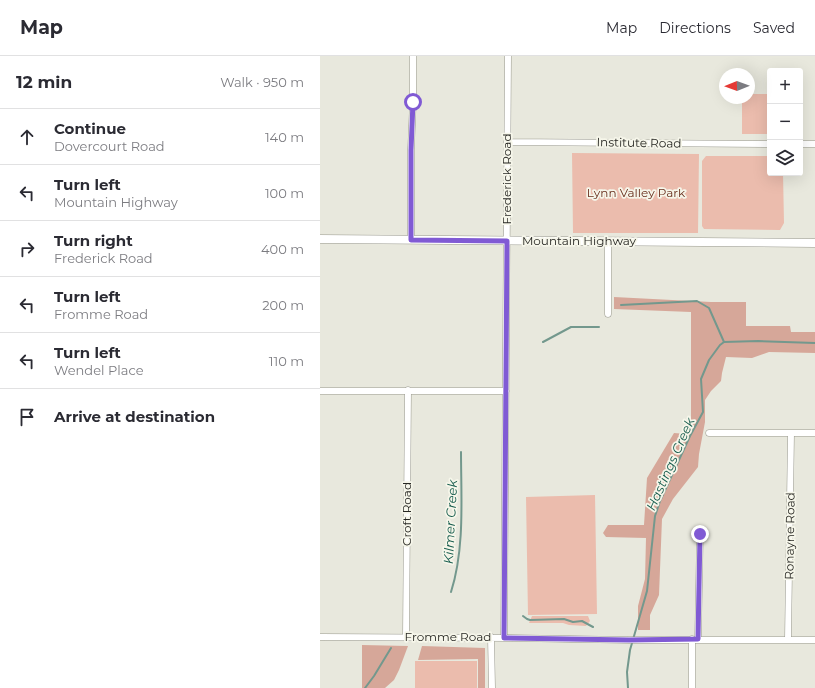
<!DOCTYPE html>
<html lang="en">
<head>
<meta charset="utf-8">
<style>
	body { margin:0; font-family:Montserrat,sans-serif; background:#f7f7f7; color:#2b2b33 }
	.controls { position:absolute; right:12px; top:12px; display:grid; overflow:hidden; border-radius:4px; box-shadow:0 4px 16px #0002 }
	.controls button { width:36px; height:36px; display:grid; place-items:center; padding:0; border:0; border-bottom:1px solid #e1e1e2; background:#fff; color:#2b2b33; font:20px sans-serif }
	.compass { position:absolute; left:399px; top:12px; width:36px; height:36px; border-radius:50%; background:#fff; box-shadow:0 4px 16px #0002; rotate:269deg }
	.stop { position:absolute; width:12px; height:12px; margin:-9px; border:3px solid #805ad4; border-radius:50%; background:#fff }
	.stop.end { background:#805ad4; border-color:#fff; box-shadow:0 1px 4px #0008 }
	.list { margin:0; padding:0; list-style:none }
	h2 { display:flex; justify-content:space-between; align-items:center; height:52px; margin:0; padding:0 16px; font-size:17px }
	h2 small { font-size:13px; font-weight:400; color:#7c7c81 }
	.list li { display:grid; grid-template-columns:26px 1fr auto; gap:12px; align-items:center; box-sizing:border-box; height:56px; padding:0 16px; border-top:1px solid #e1e1e2 }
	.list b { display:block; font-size:15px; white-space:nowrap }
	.list p { margin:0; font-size:13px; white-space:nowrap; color:#7c7c81 }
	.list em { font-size:13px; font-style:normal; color:#7c7c81 }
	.icon { flex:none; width:22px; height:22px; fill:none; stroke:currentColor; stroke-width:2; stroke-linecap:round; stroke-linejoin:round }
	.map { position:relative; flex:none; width:495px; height:632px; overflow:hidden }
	header { display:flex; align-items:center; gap:24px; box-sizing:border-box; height:56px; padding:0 20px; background:#fff; border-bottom:1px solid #e1e1e2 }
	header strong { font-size:19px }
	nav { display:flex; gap:22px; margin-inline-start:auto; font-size:14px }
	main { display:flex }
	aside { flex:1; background:#fff }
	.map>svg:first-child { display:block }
	.green { fill:#ebbcad }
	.forest { fill:#d6a799 }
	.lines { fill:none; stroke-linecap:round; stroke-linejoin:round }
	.stream { stroke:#73988d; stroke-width:2 }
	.street-casing { stroke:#98988d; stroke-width:7 }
	.secondary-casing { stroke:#98988d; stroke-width:9 }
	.street { stroke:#fff; stroke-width:6 }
	.secondary { stroke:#fff; stroke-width:8 }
	.route { stroke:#805ad4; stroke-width:5 }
	.labels { text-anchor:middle; stroke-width:3.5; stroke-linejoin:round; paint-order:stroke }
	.street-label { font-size:12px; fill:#272723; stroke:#f6f6ea }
	.park-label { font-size:12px; fill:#692f1d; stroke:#f6f6ea }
	.water-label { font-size:13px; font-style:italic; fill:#155b4c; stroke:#f6f6ea }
</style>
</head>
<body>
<header>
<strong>Map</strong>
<nav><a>Map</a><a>Directions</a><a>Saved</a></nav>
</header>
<main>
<aside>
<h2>12 min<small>Walk · 950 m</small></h2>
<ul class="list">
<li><svg class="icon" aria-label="ahead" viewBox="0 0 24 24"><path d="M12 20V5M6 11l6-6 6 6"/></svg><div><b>Continue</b><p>Dovercourt Road</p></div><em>140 m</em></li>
<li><svg class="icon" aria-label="left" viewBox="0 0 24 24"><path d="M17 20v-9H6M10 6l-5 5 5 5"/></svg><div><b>Turn left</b><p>Mountain Highway</p></div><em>100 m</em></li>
<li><svg class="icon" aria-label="right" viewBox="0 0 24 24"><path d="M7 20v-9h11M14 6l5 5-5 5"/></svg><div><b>Turn right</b><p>Frederick Road</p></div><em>400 m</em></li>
<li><svg class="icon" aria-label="left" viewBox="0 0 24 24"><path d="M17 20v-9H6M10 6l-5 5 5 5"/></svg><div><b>Turn left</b><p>Fromme Road</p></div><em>200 m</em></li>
<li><svg class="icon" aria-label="left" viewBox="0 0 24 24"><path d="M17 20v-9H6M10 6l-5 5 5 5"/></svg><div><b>Turn left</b><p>Wendel Place</p></div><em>110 m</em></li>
<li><svg class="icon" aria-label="arrive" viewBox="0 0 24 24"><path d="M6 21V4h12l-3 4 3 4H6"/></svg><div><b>Arrive at destination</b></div></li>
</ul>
</aside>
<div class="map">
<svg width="495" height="632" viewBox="0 0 495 632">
	<rect width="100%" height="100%" fill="#e8e8dd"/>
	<path class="green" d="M 429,38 L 450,38 L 450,78 L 422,78 L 422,42 L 429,42 Z
		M 252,97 L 379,98 L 378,177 L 253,177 Z
		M 386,100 L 450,100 L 450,117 L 463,117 L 464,167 L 460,174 L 384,173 L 382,170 L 382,105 Z
		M 275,439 L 277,558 L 208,559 L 206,441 Z
		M 212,560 L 268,560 L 270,565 L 266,570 L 249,569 L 243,567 L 209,567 Z
		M 95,605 L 157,605 L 157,632 L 95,632 Z"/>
	<path class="forest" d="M 294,241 L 391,246 L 426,246 L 426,270 L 470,270 L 471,276 L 495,276 L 495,297 L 449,296 L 432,302 L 406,301 L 402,317 L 401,325 L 391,335 L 385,344 L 385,366 L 379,398 L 378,411 L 353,443 L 342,463 L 339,539 L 330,559 L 330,574 L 318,574 L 318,550 L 325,523 L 326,482 L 286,481 L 283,477 L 288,469 L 324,469 L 327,422 L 354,377 L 367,378 L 371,371 L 371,256 L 294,253 Z
		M 42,589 L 88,590 L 79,614 L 74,624 L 65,632 L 41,632 L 42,632 Z
		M 102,590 L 165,592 L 165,632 L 158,632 L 158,603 L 98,604 Z"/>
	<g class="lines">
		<path class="stream" d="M 301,249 L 377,245 L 389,252 L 404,286
			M 223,286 L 251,271 L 279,271
			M 131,536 C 145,492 141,441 141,396
			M 203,560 L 207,563 L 210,564 L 244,563 L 253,566 L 262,565 L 273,571
			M 45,632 L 54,620 L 71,592
			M 308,632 L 307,616 L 310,594 L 327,535 L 335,460 L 340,445 L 370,380 L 383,356 L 381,323 L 389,304 L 400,289 L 404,286 L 438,285 L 495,287"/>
		<g class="street-casing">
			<path id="street" d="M 187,86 L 450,88
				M 480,88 L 495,88
				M 91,184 L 91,93 L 93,46 L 93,0
				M 288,258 L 288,186
				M 0,335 L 186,335
				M 389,377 L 495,377
				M 0,581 L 191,582 L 309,584 L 495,584
				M 86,581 L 88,334
				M 171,581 L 172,632
				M 184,582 L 188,0
				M 372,583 L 372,632
				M 378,583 L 380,478
				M 468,583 L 471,377"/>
		</g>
		<g class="secondary-casing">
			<path id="secondary" d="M 0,183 L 495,187"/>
		</g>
		<use href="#street" class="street"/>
		<use href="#secondary" class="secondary"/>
	</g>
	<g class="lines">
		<path class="route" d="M 93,46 L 91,94 L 91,184 L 187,185 L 184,582 L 309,584 L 378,583 L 380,478"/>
	</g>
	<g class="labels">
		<g class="street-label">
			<text transform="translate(319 87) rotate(1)" y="4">Institute Road</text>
			<text transform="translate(187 123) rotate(-90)" y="4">Frederick Road</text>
			<text x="259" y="189">Mountain Highway</text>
			<text transform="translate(87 458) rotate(-90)" y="4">Croft Road</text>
			<text transform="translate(470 480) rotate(-89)" y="4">Ronayne Road</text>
			<text x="128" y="585">Fromme Road</text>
		</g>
		<g class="park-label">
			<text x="316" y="141">Lynn Valley Park</text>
		</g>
		<g class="water-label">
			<text transform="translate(350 408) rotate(-66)" y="5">Hastings Creek</text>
			<text transform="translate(130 466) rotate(-87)" y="5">Kilmer Creek</text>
		</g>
	</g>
</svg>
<div class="controls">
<button>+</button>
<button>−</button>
<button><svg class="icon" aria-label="layers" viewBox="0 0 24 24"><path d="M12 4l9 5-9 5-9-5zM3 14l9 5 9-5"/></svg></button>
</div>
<svg class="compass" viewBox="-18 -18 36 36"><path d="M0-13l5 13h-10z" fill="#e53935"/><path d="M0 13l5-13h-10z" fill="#7c7c81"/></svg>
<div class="stop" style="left:93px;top:46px"></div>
<div class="stop end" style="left:380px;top:478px"></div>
</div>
</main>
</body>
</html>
